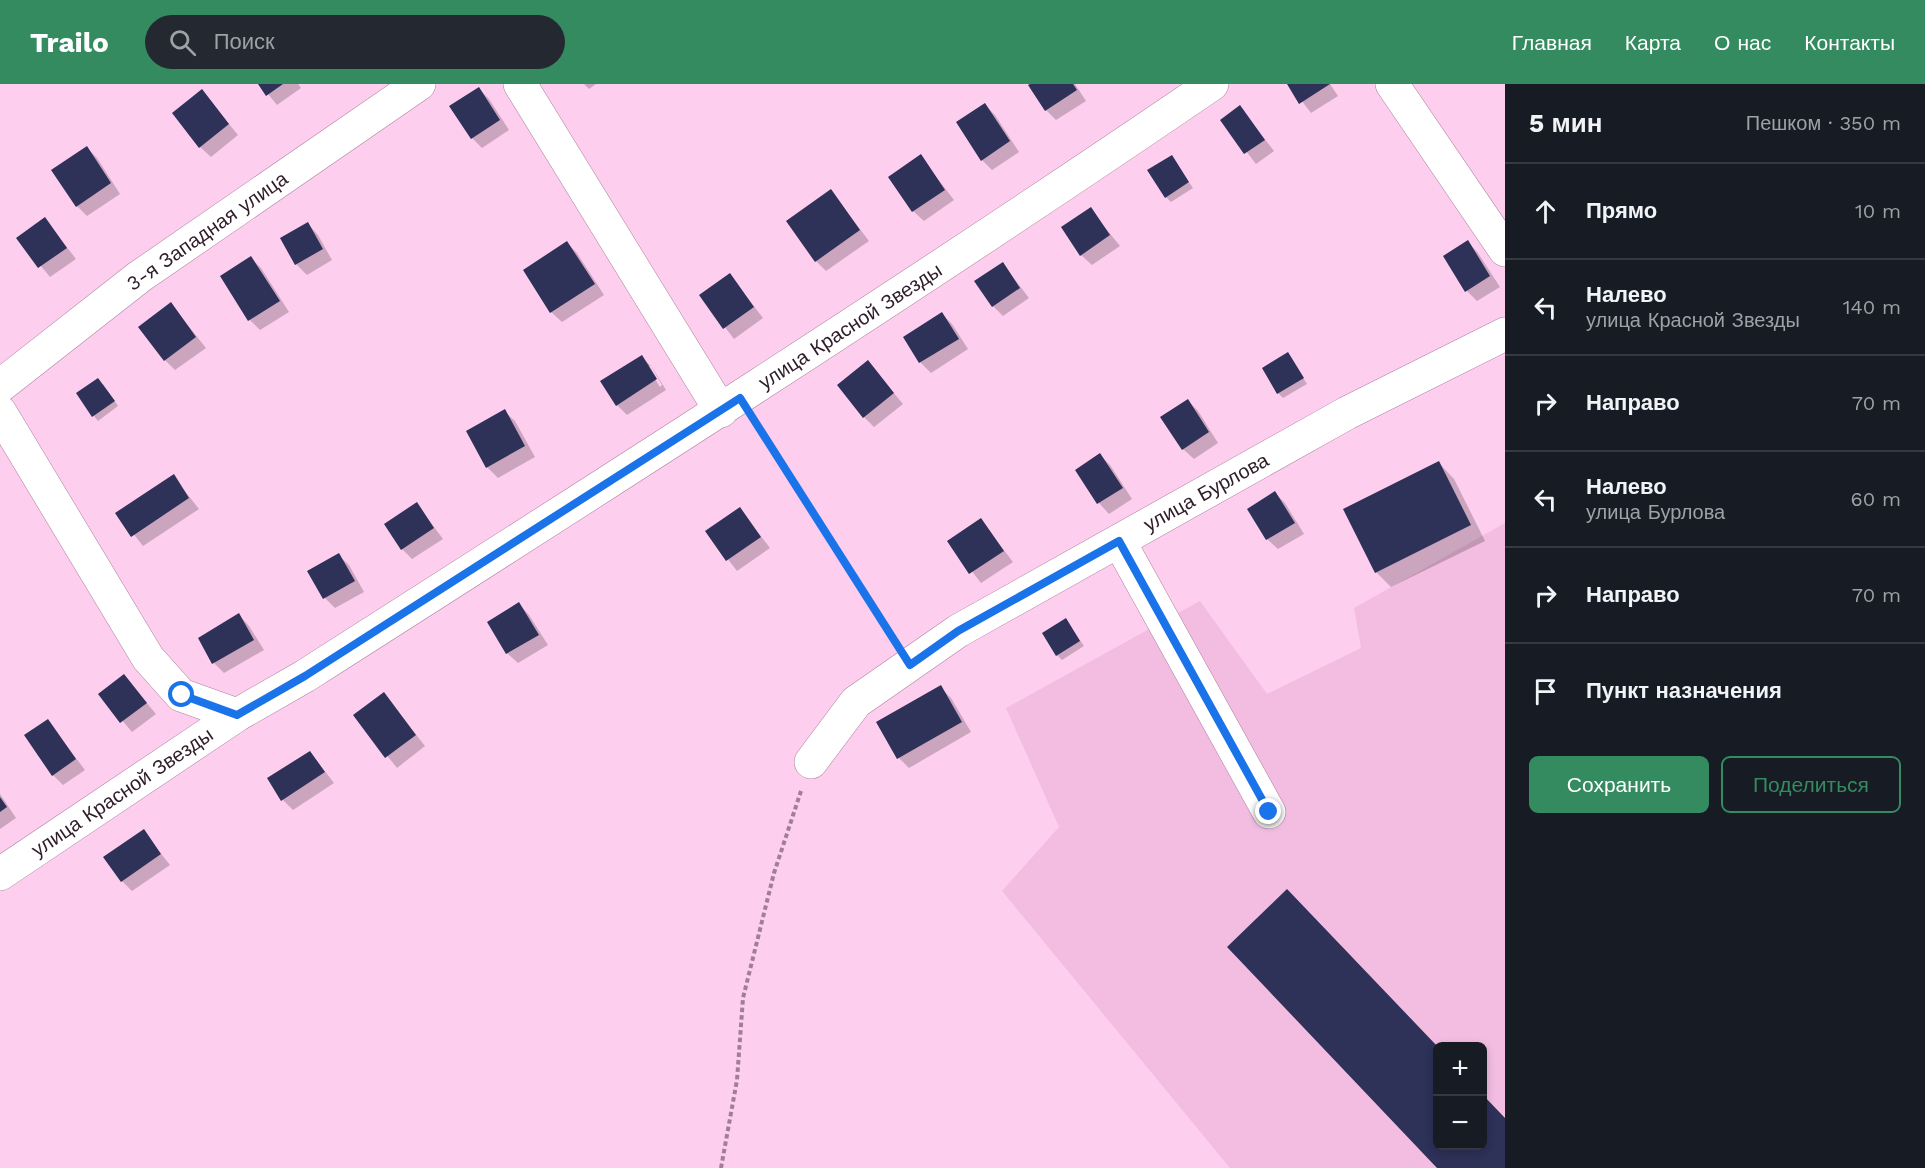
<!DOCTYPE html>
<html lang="ru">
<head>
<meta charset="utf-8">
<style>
	body { margin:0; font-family:"Work Sans",sans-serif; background:#242831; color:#f1f3f6 }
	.controls { position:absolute; right:18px; bottom:18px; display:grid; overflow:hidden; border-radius:9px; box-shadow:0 3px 9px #0003 }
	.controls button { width:54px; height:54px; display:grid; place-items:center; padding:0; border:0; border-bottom:2px solid #363941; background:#171b24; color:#f1f3f6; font:30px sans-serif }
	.stop { position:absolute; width:18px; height:18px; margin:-14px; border:4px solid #1a73e8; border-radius:50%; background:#fff }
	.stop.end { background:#1a73e8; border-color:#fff; box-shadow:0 2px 6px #0008 }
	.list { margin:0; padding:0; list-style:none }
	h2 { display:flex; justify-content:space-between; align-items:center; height:78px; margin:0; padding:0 24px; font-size:26px }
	h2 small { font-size:20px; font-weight:400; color:#9ea1a6 }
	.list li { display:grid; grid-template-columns:39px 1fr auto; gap:18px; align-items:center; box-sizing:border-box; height:96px; padding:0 24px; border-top:2px solid #363941 }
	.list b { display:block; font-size:22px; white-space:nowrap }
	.list p { margin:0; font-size:20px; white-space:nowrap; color:#9ea1a6 }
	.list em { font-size:20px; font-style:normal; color:#9ea1a6 }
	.actions { display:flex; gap:12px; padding:18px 24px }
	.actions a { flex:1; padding:14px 0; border:2px solid #348b60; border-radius:9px; text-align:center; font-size:21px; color:#348b60 }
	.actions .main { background:#348b60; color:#fff }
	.icon { flex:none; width:33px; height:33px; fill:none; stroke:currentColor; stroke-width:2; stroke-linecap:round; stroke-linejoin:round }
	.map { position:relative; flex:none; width:1505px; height:1084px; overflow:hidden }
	header { display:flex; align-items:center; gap:36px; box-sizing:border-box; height:84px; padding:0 30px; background:#348b60; color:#fff }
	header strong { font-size:28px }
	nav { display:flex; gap:33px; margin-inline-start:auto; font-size:21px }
	.search { width:420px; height:54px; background:#242831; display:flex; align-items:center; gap:15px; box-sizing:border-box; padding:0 21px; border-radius:33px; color:#9ea1a6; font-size:22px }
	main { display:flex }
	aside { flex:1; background:#171b24 }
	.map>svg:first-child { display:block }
	.built { fill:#f2bde1; fill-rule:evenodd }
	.shadow { fill:#0003; fill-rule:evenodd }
	.building { fill:#2e3158 }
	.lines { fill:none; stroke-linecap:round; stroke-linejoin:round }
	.minor-casing { stroke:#ad819f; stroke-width:34 }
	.path { stroke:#a17e95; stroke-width:4; stroke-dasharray:4.5 3; stroke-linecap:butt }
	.minor { stroke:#fff; stroke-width:33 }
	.route { stroke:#1a73e8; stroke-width:8 }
	.labels { text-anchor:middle; stroke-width:6; stroke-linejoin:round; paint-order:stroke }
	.street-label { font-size:20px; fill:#2f1d29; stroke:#fff }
</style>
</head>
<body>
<header>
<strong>Trailo</strong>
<div class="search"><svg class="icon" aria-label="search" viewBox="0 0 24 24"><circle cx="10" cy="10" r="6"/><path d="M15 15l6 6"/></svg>Поиск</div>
<nav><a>Главная</a><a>Карта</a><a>О нас</a><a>Контакты</a></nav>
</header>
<main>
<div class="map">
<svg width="1505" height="1084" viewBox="0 0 1505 1084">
	<rect width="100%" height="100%" fill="#feceee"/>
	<path class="built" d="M 1505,439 L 1505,1084 L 1230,1084 L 1002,807 L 1059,743 L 1006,624 L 1200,517 L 1267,610 L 1361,564 L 1354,524 ZM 1438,962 L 1482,962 L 1482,1062 L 1438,1062 Z"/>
	<path class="shadow" d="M 260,0 L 298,0 L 301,4 L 277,21 Z
		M 584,0 L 596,0 L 589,5 Z
		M 1033,0 L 1075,0 L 1086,17 L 1056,36 L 1046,26 Z
		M 1289,0 L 1330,0 L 1338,12 L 1311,29 Z
		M 479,5 L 489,15 L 509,46 L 482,64 L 472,54 Z
		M 202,7 L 238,51 L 211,73 L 200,63 Z
		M 985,21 L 995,31 L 1019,68 L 992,86 L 982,76 Z
		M 1240,23 L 1274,67 L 1256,80 L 1222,36 Z
		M 87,64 L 97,74 L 120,110 L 87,132 L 77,122 Z
		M 920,72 L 954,116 L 924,137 L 913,127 Z
		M 1171,73 L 1193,104 L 1171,118 L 1166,113 Z
		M 831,107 L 869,157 L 826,187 L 816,177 Z
		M 1090,125 L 1120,162 L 1092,181 L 1081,171 Z
		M 45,135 L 76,175 L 50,193 L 18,154 Z
		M 308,140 L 318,151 L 332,176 L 307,191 L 296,180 Z
		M 1468,158 L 1478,169 L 1500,203 L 1477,217 L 1467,207 Z
		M 567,159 L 577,169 L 604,211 L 562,238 L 551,228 Z
		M 251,174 L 261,184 L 289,228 L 260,246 L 250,236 Z
		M 1003,180 L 1029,214 L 1003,232 L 993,222 Z
		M 730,191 L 763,234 L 734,255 L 701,212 Z
		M 171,220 L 206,264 L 175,286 L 165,276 Z
		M 942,230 L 952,240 L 968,265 L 931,289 L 920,278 L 905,253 Z
		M 1288,270 L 1307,300 L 1283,314 L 1278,309 Z
		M 641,273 L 652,283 L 666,306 L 627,331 L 617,321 ZM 647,282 L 651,282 L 662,301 L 660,303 Z
		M 868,278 L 903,320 L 874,343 L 864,333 Z
		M 103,300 L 118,322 L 98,337 L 94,332 Z
		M 1188,317 L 1198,327 L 1218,359 L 1194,375 L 1183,365 Z
		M 504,327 L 515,337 L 535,373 L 498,394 L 488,384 L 468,348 Z
		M 1100,371 L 1110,381 L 1132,415 L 1109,430 L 1099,419 L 1077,386 Z
		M 1439,379 L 1454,395 L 1485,457 L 1391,503 L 1376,488 Z
		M 173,392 L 199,425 L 143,462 L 117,429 Z
		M 1275,409 L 1285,419 L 1304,450 L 1278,465 L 1267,455 L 1249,425 Z
		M 417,420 L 443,455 L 412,475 L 402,465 Z
		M 740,425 L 770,464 L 737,487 L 707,448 Z
		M 981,436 L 1013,478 L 981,499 L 949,457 Z
		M 338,471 L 349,481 L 364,508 L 335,524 L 325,514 L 309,488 Z
		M 519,520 L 529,531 L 548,561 L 518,579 L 507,569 L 489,538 Z
		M 239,531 L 249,542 L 264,566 L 224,589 L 214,579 Z
		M 1066,536 L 1084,562 L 1062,576 L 1057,571 Z
		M 124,592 L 156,630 L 132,648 L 100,610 Z
		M 940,603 L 951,614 L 971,648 L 909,684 L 899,674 Z
		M 384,610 L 425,662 L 397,684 L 355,632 Z
		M 48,637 L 85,686 L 63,701 L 53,691 Z
		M 310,668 L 334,699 L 293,726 L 283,716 Z
		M 0,710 L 16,734 L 0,745 Z
		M 143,747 L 170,781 L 132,807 L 122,797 Z
		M 1438,1062 L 1482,1062 L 1505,1084 L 1439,1084 Z"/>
	<path class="building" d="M 258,0 L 283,0 L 266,12 Z
		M 1030,0 L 1073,0 L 1077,6 L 1045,27 L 1028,1 Z
		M 1287,0 L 1330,0 L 1299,20 Z
		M 479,3 L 500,36 L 471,55 L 449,22 Z
		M 202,5 L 229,40 L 199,64 L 172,29 Z
		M 985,19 L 1010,57 L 981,77 L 956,38 Z
		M 1240,21 L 1265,56 L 1244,70 L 1220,36 Z
		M 87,62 L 111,99 L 76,123 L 51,86 Z
		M 921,70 L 945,106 L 912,128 L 888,93 Z
		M 1172,71 L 1189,98 L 1165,114 L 1147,86 Z
		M 831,105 L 860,146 L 815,178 L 786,137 Z
		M 1091,123 L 1110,151 L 1080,172 L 1061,143 Z
		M 45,133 L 67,164 L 38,184 L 16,154 Z
		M 308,138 L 323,165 L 295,181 L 280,154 Z
		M 1468,156 L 1490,192 L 1465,208 L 1443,172 Z
		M 567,157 L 595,200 L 550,229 L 523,186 Z
		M 251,172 L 280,217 L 248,237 L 220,192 Z
		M 1003,178 L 1020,204 L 992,223 L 974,197 Z
		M 730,189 L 754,223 L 723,245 L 699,211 Z
		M 171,218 L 196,253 L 164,277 L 138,243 Z
		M 942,228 L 959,255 L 919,279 L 903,253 Z
		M 1288,268 L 1304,294 L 1277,310 L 1262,284 Z
		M 642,271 L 657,295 L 616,322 L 600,297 Z
		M 868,276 L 894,309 L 863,334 L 837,301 Z
		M 98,294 L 115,317 L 92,333 L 76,309 Z
		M 1188,315 L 1209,348 L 1182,366 L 1160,333 Z
		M 505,325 L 525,362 L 486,384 L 466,347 Z
		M 1100,369 L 1123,404 L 1097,420 L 1075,386 Z
		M 1439,377 L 1471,441 L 1375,489 L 1343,425 Z
		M 174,390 L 189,414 L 131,453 L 115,429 Z
		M 1275,407 L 1295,439 L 1266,456 L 1247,425 Z
		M 417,418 L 434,444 L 401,466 L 384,440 Z
		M 740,423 L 761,453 L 726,477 L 705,447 Z
		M 981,434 L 1004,467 L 969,490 L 947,457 Z
		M 339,469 L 355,497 L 323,515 L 307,487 Z
		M 519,518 L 539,551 L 506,570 L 487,538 Z
		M 239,529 L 254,556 L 212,580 L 198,554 Z
		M 1066,534 L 1080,557 L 1056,572 L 1042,549 Z
		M 124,590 L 147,619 L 120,639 L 98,610 Z
		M 941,601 L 962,638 L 897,675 L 876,638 Z
		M 384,608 L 416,651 L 385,674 L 353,631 Z
		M 48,635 L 76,675 L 52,692 L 24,651 Z
		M 310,667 L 325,688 L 281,717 L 267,694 Z
		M 0,713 L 7,723 L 0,728 Z
		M 144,745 L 161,770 L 121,798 L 103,773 Z
		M 1287,805 L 1438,963 L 1438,1062 L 1482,1062 L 1482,1010 L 1505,1034 L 1505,1084 L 1437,1084 L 1227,863 Z"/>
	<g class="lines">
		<g class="minor-casing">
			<path id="minor" d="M 520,0 L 721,327
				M 1392,0 L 1505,166
				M 0,302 L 139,193 L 419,0
				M 0,328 L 148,574 L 181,611 L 237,631
				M 1119,457 L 1269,728
				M 811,678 L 856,618 L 958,547 L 1347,329 L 1505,250
				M 0,790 L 237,631 L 305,592 C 609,398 913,204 1212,0"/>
		</g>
		<path class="path" d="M 756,340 L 894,556
			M 721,1084 L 737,996 L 743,914 L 774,789 L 801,707"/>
		<use href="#minor" class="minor"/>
	</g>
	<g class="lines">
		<path class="route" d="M 182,611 L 237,631 L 305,592 L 740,314 L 910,581 L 958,547 L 1119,457 L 1269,728"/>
	</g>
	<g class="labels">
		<g class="street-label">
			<text transform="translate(207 147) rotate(-35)" y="7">3-я Западная улица</text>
			<text transform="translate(850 242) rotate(-33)" y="7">улица Красной Звезды</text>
			<text transform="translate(1206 408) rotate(-29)" y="7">улица Бурлова</text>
			<text transform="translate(122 708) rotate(-34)" y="7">улица Красной Звезды</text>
		</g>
	</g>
</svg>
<div class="controls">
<button>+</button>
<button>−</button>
</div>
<div class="stop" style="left:182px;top:611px"></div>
<div class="stop end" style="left:1269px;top:728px"></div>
</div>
<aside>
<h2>5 мин<small>Пешком · 350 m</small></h2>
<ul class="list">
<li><svg class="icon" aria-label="ahead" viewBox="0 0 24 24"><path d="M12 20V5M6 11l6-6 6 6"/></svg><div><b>Прямо</b></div><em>10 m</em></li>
<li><svg class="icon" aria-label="left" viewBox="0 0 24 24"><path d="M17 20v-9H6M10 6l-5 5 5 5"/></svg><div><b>Налево</b><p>улица Красной Звезды</p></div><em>140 m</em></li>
<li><svg class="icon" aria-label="right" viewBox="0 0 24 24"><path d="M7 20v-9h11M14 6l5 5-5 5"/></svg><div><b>Направо</b></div><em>70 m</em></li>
<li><svg class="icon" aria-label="left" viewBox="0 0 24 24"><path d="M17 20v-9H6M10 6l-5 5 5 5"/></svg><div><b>Налево</b><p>улица Бурлова</p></div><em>60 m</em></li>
<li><svg class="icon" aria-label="right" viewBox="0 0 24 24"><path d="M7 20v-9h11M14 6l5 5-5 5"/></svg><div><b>Направо</b></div><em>70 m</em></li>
<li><svg class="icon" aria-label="arrive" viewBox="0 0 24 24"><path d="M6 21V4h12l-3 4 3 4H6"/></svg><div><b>Пункт назначения</b></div></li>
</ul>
<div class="actions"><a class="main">Сохранить</a><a>Поделиться</a></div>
</aside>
</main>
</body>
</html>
